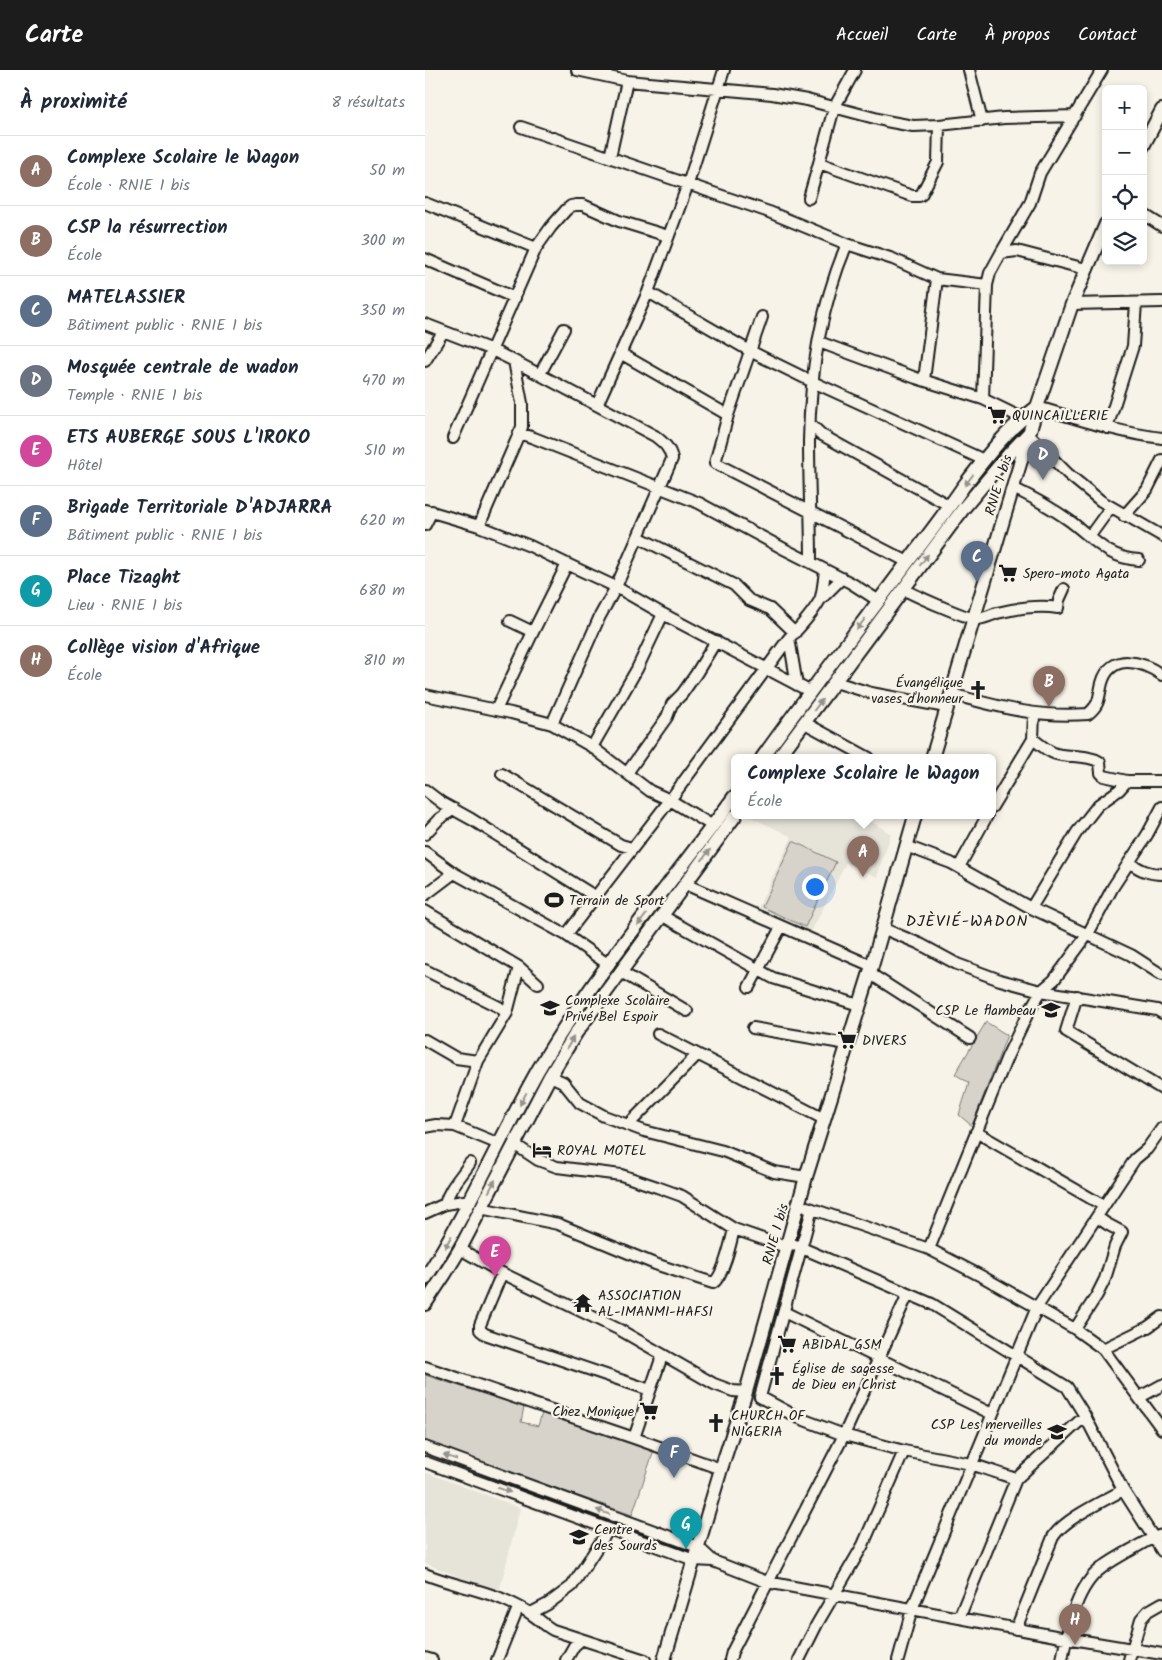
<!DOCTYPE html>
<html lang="fr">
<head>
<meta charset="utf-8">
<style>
	body { margin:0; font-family:Kalam,sans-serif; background:#f2f2f3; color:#1f2937 }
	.controls { position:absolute; right:15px; top:15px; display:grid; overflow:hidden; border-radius:8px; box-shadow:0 2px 8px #0003 }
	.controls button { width:45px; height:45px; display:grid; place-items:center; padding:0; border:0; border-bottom:1px solid #e0e1e3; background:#fff; color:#1f2937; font:25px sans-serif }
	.you { position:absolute; left:389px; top:816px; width:18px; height:18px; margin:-12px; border:4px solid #fff; border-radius:50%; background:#1a73e8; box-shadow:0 0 0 8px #1a73e833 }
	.badge { display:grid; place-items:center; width:32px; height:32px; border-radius:50%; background:#1c1c1c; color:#fff; font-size:16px; font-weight:700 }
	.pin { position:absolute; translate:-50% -41px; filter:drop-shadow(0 1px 2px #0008) }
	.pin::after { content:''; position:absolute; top:26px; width:18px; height:15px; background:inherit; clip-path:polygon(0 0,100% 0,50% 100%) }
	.popup { position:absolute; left:306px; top:684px; width:265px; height:65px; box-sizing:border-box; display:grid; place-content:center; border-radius:8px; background:#fff; filter:drop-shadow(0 1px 4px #0005); font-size:16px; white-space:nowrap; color:#747a83 }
	.popup b { font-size:19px; color:#1f2937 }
	.popup::after { content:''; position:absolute; left:50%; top:100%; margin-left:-10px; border:10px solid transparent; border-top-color:#fff }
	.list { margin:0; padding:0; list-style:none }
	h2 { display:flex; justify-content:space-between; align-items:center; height:65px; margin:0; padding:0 20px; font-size:21px }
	h2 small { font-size:16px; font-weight:400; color:#747a83 }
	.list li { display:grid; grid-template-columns:32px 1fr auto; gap:15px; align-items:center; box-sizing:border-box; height:70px; padding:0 20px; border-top:1px solid #e0e1e3 }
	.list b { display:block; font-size:19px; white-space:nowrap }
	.list p { margin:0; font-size:16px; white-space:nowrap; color:#747a83 }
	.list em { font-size:16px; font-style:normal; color:#747a83 }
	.icon { flex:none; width:28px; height:28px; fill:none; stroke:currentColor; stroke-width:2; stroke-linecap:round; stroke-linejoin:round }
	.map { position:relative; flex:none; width:737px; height:1590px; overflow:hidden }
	header { display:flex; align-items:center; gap:30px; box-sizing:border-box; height:70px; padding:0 25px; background:#1c1c1c; color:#fff }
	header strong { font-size:24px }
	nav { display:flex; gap:28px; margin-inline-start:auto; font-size:18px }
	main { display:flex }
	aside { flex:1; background:#fff }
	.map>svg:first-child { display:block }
	.built { fill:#e6e3d9 }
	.green { fill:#d7d3cb; stroke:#7a7874 }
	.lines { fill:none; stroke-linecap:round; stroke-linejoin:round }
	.minor-casing { stroke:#1c1c1c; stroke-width:14 }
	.major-casing { stroke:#1c1c1c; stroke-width:16 }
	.minor { stroke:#f7f3e8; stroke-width:10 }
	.major { stroke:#f7f3e8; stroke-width:12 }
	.oneway { fill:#94928c }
	.labels { text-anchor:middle; stroke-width:4.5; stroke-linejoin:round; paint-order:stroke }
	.poi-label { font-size:14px; fill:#1c1c1c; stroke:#f7f3e8; text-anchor:start }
	.street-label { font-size:14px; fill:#1c1c1c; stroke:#f7f3e8 }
	.quarter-label { font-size:16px; letter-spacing:1px; fill:#1c1c1c; stroke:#f7f3e8 }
</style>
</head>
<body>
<header>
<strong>Carte</strong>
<nav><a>Accueil</a><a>Carte</a><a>À propos</a><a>Contact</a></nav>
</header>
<main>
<aside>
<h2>À proximité<small>8 résultats</small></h2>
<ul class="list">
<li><span class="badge" style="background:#8d6e63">A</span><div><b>Complexe Scolaire le Wagon</b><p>École · RNIE 1 bis</p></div><em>50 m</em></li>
<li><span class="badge" style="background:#8d6e63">B</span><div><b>CSP la résurrection</b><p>École</p></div><em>300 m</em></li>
<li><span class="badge" style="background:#5c6f8a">C</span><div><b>MATELASSIER</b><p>Bâtiment public · RNIE 1 bis</p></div><em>350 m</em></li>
<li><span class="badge" style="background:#6b7280">D</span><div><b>Mosquée centrale de wadon</b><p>Temple · RNIE 1 bis</p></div><em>470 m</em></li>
<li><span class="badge" style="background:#d1479c">E</span><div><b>ETS AUBERGE SOUS L'IROKO</b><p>Hôtel</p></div><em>510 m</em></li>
<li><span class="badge" style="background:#5c6f8a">F</span><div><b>Brigade Territoriale D'ADJARRA</b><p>Bâtiment public · RNIE 1 bis</p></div><em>620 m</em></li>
<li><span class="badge" style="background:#0f9aa8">G</span><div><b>Place Tizaght</b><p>Lieu · RNIE 1 bis</p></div><em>680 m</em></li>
<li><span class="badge" style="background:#8d6e63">H</span><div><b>Collège vision d'Afrique</b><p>École</p></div><em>810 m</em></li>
</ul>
</aside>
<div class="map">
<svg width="737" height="1590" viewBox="0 0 737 1590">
	<rect width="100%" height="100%" fill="#f7f3e8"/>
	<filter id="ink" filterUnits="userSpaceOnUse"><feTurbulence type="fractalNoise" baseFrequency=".02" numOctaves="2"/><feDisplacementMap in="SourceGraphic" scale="10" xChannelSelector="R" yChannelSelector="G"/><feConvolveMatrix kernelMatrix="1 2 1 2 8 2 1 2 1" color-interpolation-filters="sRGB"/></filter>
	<g filter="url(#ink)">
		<path class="built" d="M 324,746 L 438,746 L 466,764 L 452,807 L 421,793 L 385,864 L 333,838 L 367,767 Z
			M 0,1402 L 95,1438 L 74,1523 L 0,1493 Z"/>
		<path class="green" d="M 368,771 L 411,792 L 380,857 L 337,837 Z
			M 561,952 L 582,965 L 547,1056 L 534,1045 L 544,1013 L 530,1004 Z
			M 0,1305 L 99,1337 L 96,1352 L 113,1356 L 117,1343 L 229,1380 L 207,1445 L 0,1372 Z"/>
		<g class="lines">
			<g class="minor-casing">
				<path id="minor" d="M 152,0 L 202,11 L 347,24 L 382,30 L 461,51 L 488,56 L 514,55 L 579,48 L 650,46
					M 544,0 L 557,51
					M 96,57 L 344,142 L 422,174 L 468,189 L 512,209 L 562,215
					M 185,87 L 202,11
					M 394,93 L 409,38 L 430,0
					M 384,128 L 394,93 L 487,126 L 494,126 L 496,125 L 513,92 L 514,55
					M 0,133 L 111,178
					M 718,144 L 737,156
					M 576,183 L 592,181 L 661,199
					M 0,189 L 90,228
					M 223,222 L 325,281 L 388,312 L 559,390
					M 647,234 L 737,232
					M 337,247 L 303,345 L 290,393 L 483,492
					M 0,254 L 67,280 L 89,291 L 230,366 C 239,373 245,378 247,389 L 191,517 L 175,546 L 127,654
					M 394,272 L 491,308 L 558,329 L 597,348
					M 195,283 L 303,345
					M 0,291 L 18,262
					M 115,304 L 139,259
					M 499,310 L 512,209
					M 558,329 L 562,215 L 565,203 L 576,183 L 605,133 L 615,103 L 677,0
					M 172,335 L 223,222 L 263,114 L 299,0
					M 612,337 C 653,349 694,363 737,368
					M 385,354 L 397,365 L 525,436
					M 682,358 L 708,276 L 711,233
					M 94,363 L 109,368 L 274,433 L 361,480 L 426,513 L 454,531
					M 604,365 L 643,404 L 676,431 L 737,466
					M 28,368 L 111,178 L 126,157 L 141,140 L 146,136 L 151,135 L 158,135 L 194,151 L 243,166
					M 588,418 C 607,427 627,438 645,451 C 669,469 682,488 714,490
					M 0,440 L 54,456 L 105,476 L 142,494 L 191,517 L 238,544 L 386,622
					M 699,446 L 722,420 L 737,390
					M 0,455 L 7,441
					M 54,456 L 97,357 L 97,333 L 89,291
					M 213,467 L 309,515 L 324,530 L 345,539 L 370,563
					M 664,467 L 685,438
					M 386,493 C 386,452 384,411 384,371 C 385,304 396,235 422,174
					M 478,519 C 489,525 544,550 553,549 C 560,548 566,545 572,543 C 592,538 613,535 633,538 L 634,530 L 639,519
					M 396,529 L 417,508
					M 85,551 L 108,562
					M 364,568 L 372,615
					M 410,612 L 446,623 L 521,637
					M 526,624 C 574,637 612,648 663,644 C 676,633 673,628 677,613 C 686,582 717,591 737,605
					M 0,625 L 86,643 L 127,654 L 167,677 L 225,721 L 245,730 L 288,756
					M 71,640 L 108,562 L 142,494
					M 380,653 L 444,688
					M 608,669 C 616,675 625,684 636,685 C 649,687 663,685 675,692 L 676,703 L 679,706 L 702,711 L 737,711
					M 167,677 L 212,599 L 238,544
					M 202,703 L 242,647 L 247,634 L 257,624 L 271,604 L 291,571
					M 77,704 L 196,775 L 207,778
					M 0,720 L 17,733 L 46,749 L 171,827
					M 567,737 L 608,669 L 609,643
					M 0,764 L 14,749 L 29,739
					M 481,776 L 526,793 L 606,838 L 706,885 L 737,905
					M 0,782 L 29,803 L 141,865
					M 704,792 C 715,800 724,804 737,804
					M 534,797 L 562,746
					M 260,814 L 447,896
					M 0,825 L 29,803
					M 606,838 L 652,762 L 673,735 L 694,720 L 702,711
					M 0,841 L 94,897 L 113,914
					M 236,845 L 348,908 L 434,935
					M 457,858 L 495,874 L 532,894 L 575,910 L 616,921 L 732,940 L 737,943
					M 184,895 L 141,865 L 245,730 L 364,568 C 372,561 393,537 396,527 C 398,519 399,509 400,500
					M 0,900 L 74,937 L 82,943
					M 196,902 L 262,941
					M 444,903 L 545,968
					M 324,917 L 356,857
					M 652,926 L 641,961 L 737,1019
					M 328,958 L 422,974
					M 233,964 L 399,1049
					M 0,970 L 31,988 L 53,991
					M 125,1006 L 138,1012 L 155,1033 L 179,1046 L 219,1061 L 298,1081 L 349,1102 L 381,1107
					M 203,1055 L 272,985
					M 30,1056 L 53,991 L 82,943 L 94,897
					M 0,1057 L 11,1055 L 30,1056 L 74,1074
					M 551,1062 L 679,1136
					M 89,1074 L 113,1090 L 132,1097 L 196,1105 L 232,1117 L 257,1126 L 309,1159 L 361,1177
					M 20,1134 C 24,1118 36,1107 45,1093
					M 382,1137 L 504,1179 L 558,1207 L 650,1259 L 678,1279 L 737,1359
					M 55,1138 L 133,1154 L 230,1194 L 288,1213 C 298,1207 306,1172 309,1159
					M 387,1139 L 335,1327 L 374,1348 L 419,1365 L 479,1381 L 546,1394 L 591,1409
					M 0,1143 L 20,1134 L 45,1130
					M 363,1172 L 507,1234 L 642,1317 L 660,1346 L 698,1420 L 737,1481
					M 35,1179 L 77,1203 L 195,1260 L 289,1314 L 308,1321 L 321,1322
					M 504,1179 L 582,987 L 602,945 L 616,921 L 629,910 L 663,864 L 688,817 L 722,765 L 737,737
					M 77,1203 L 55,1255 L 55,1260 L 60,1264 L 225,1320
					M 359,1242 L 567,1344
					M 650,1259 L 672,1225 L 680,1209 L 690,1176 L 697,1162 L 682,1154 L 672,1147
					M 678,1279 L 723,1257 L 737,1247
					M 0,1297 L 209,1368 L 296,1399
					M 715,1327 L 737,1315
					M 209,1368 L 237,1286
					M 0,1377 L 273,1477 L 288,1491
					M 0,1392 L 269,1490 L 288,1491 L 342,1512 L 641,1568 L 737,1584
					M 0,1504 C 24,1514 50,1518 75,1528 C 84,1532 98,1538 106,1544 C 114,1549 119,1555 128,1560 L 220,1590
					M 106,1543 L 123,1534 L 147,1516 L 184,1459
					M 534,1548 L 591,1409 L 660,1346
					M 591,1559 L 628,1467 C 639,1449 679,1431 698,1420
					M 0,1588 L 7,1590
					M 72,1590 L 93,1538
					M 141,1590 L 149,1576 L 156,1570
					M 305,1590 L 307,1582 L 419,1365 L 483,1224
					M 374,1590 L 392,1554 L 438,1475 L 479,1381
					M 473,1590 L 487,1539 L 612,1237 L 710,1089 L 722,1079 L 737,1058
					M 637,1590 C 642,1562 650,1521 673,1501 C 682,1493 692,1488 702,1482 C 714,1476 724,1468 737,1465
					M 704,1590 L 716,1549 L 723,1541 L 737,1533"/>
			</g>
			<g class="major-casing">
				<path id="major" d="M 718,76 L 737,40
					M 337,688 C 387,618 440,550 491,481 C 507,460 523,439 538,417 C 561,387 582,359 612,337
					M 353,688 L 538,439 L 583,385 L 603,364
					M 507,688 L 612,337 L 647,234 L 681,154
					M 0,1209 C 43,1142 74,1069 113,1000 C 169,904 244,816 309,727
					M 0,1234 L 20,1204 L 35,1179 L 125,1006 L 151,963 L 310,746
					M 239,1590 L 296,1399 L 321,1322 L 381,1107 L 447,896 L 490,746"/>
			</g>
			<use href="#minor" class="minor"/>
			<use href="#major" class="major"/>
		</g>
		<defs><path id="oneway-solid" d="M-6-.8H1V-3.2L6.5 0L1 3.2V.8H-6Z" transform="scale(1.25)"/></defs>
		<g class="oneway">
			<use href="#oneway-solid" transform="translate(544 410) rotate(127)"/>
			<use href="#oneway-solid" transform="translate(499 490) rotate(-53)"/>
			<use href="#oneway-solid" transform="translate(436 554) rotate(127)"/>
			<use href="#oneway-solid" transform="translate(393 635) rotate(-53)"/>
			<use href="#oneway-solid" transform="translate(281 785) rotate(-53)"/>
			<use href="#oneway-solid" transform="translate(217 850) rotate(127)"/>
			<use href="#oneway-solid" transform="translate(145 973) rotate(-60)"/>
			<use href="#oneway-solid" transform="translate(98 1029) rotate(118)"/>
			<use href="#oneway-solid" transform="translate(67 1116) rotate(-62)"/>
			<use href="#oneway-solid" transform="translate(23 1172) rotate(119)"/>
			<use href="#oneway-solid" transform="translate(25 1387) rotate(-160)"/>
			<use href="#oneway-solid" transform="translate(79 1420) rotate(20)"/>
			<use href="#oneway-solid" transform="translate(178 1442) rotate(-160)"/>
		</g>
	</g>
	<defs>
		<g id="supermarket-bare" transform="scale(1.5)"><path d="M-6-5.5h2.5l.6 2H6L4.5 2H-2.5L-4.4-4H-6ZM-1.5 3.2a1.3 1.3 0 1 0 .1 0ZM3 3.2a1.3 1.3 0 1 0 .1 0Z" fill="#1c1c1c" stroke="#f7f3e8" stroke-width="2.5" paint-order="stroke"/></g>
		<g id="church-bare" transform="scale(1.5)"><path d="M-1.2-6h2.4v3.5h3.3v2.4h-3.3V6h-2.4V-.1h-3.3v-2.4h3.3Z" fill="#1c1c1c" stroke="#f7f3e8" stroke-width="2.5" paint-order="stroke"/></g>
		<g id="stadium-bare" transform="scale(1.5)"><path d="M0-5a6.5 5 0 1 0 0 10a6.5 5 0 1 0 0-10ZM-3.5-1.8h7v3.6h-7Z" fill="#1c1c1c" stroke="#f7f3e8" stroke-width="2.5" paint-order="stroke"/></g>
		<g id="school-bare" transform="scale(1.5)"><path d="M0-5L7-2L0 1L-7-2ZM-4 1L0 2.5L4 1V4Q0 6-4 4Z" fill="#1c1c1c" stroke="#f7f3e8" stroke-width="2.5" paint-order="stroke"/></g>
		<g id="hotel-bare" transform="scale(1.5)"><path d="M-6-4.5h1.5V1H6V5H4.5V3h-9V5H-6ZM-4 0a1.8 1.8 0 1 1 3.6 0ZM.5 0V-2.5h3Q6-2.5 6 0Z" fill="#1c1c1c" stroke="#f7f3e8" stroke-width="2.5" paint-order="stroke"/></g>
		<g id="temple-bare" transform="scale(1.5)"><path d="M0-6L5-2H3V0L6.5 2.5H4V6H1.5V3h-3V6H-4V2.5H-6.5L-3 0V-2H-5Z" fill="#1c1c1c" stroke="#f7f3e8" stroke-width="2.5" paint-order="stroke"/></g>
	</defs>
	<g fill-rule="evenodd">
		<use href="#supermarket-bare" x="572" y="345"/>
		<use href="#supermarket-bare" x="583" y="503"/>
		<use href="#church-bare" x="553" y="620"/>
		<use href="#stadium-bare" x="129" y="830"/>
		<use href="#school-bare" x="125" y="938"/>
		<use href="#school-bare" x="626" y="940"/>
		<use href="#supermarket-bare" x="422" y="970"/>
		<use href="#hotel-bare" x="117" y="1080"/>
		<use href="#temple-bare" x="158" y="1233"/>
		<use href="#supermarket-bare" x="362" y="1274"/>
		<use href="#church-bare" x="352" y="1306"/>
		<use href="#supermarket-bare" x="224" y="1341"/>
		<use href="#church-bare" x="291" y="1353"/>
		<use href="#school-bare" x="632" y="1362"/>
		<use href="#school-bare" x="154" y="1467"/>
	</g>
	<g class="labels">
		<g class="poi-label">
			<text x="587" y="350">QUINCAILLERIE</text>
			<text x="598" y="508">Spero-moto Agata</text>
			<text x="538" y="617" text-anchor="end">Évangélique<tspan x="538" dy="16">vases d'honneur</tspan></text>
			<text x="144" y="835">Terrain de Sport</text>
			<text x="140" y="935">Complexe Scolaire<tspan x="140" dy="16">Privé Bel Espoir</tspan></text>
			<text x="611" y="945" text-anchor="end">CSP Le flambeau</text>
			<text x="437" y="975">DIVERS</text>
			<text x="132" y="1085">ROYAL MOTEL</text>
			<text x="173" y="1230">ASSOCIATION<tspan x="173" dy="16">AL-IMANMI-HAFSI</tspan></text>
			<text x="377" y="1279">ABIDAL GSM</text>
			<text x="367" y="1303">Église de sagesse<tspan x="367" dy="16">de Dieu en Christ</tspan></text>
			<text x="209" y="1346" text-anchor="end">Chez Monique</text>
			<text x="306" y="1350">CHURCH OF<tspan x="306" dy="16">NIGERIA</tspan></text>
			<text x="617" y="1359" text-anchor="end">CSP Les merveilles<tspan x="617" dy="16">du monde</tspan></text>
			<text x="169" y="1464">Centre<tspan x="169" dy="16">des Sourds</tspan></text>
		</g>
		<g class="street-label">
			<text transform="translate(573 415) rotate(-73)" y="5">RNIE 1 bis</text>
			<text transform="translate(350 1164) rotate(-74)" y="5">RNIE 1 bis</text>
		</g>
		<g class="quarter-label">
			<text x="542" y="856">DJÈVIÉ-WADON</text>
		</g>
	</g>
</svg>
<div class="controls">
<button>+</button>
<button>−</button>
<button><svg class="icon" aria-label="locate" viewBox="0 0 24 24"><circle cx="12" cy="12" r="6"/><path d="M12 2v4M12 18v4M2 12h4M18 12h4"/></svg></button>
<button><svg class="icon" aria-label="layers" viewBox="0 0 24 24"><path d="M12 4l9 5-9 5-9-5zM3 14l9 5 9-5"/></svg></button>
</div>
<div class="you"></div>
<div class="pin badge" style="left:438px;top:807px;background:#8d6e63">A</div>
<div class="popup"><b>Complexe Scolaire le Wagon</b>École</div>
<div class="pin badge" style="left:624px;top:637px;background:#8d6e63">B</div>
<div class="pin badge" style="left:552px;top:512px;background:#5c6f8a">C</div>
<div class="pin badge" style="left:618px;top:410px;background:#6b7280">D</div>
<div class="pin badge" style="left:70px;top:1207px;background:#d1479c">E</div>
<div class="pin badge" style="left:249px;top:1408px;background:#5c6f8a">F</div>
<div class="pin badge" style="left:261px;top:1479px;background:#0f9aa8">G</div>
<div class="pin badge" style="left:650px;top:1575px;background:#8d6e63">H</div>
</div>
</main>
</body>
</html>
